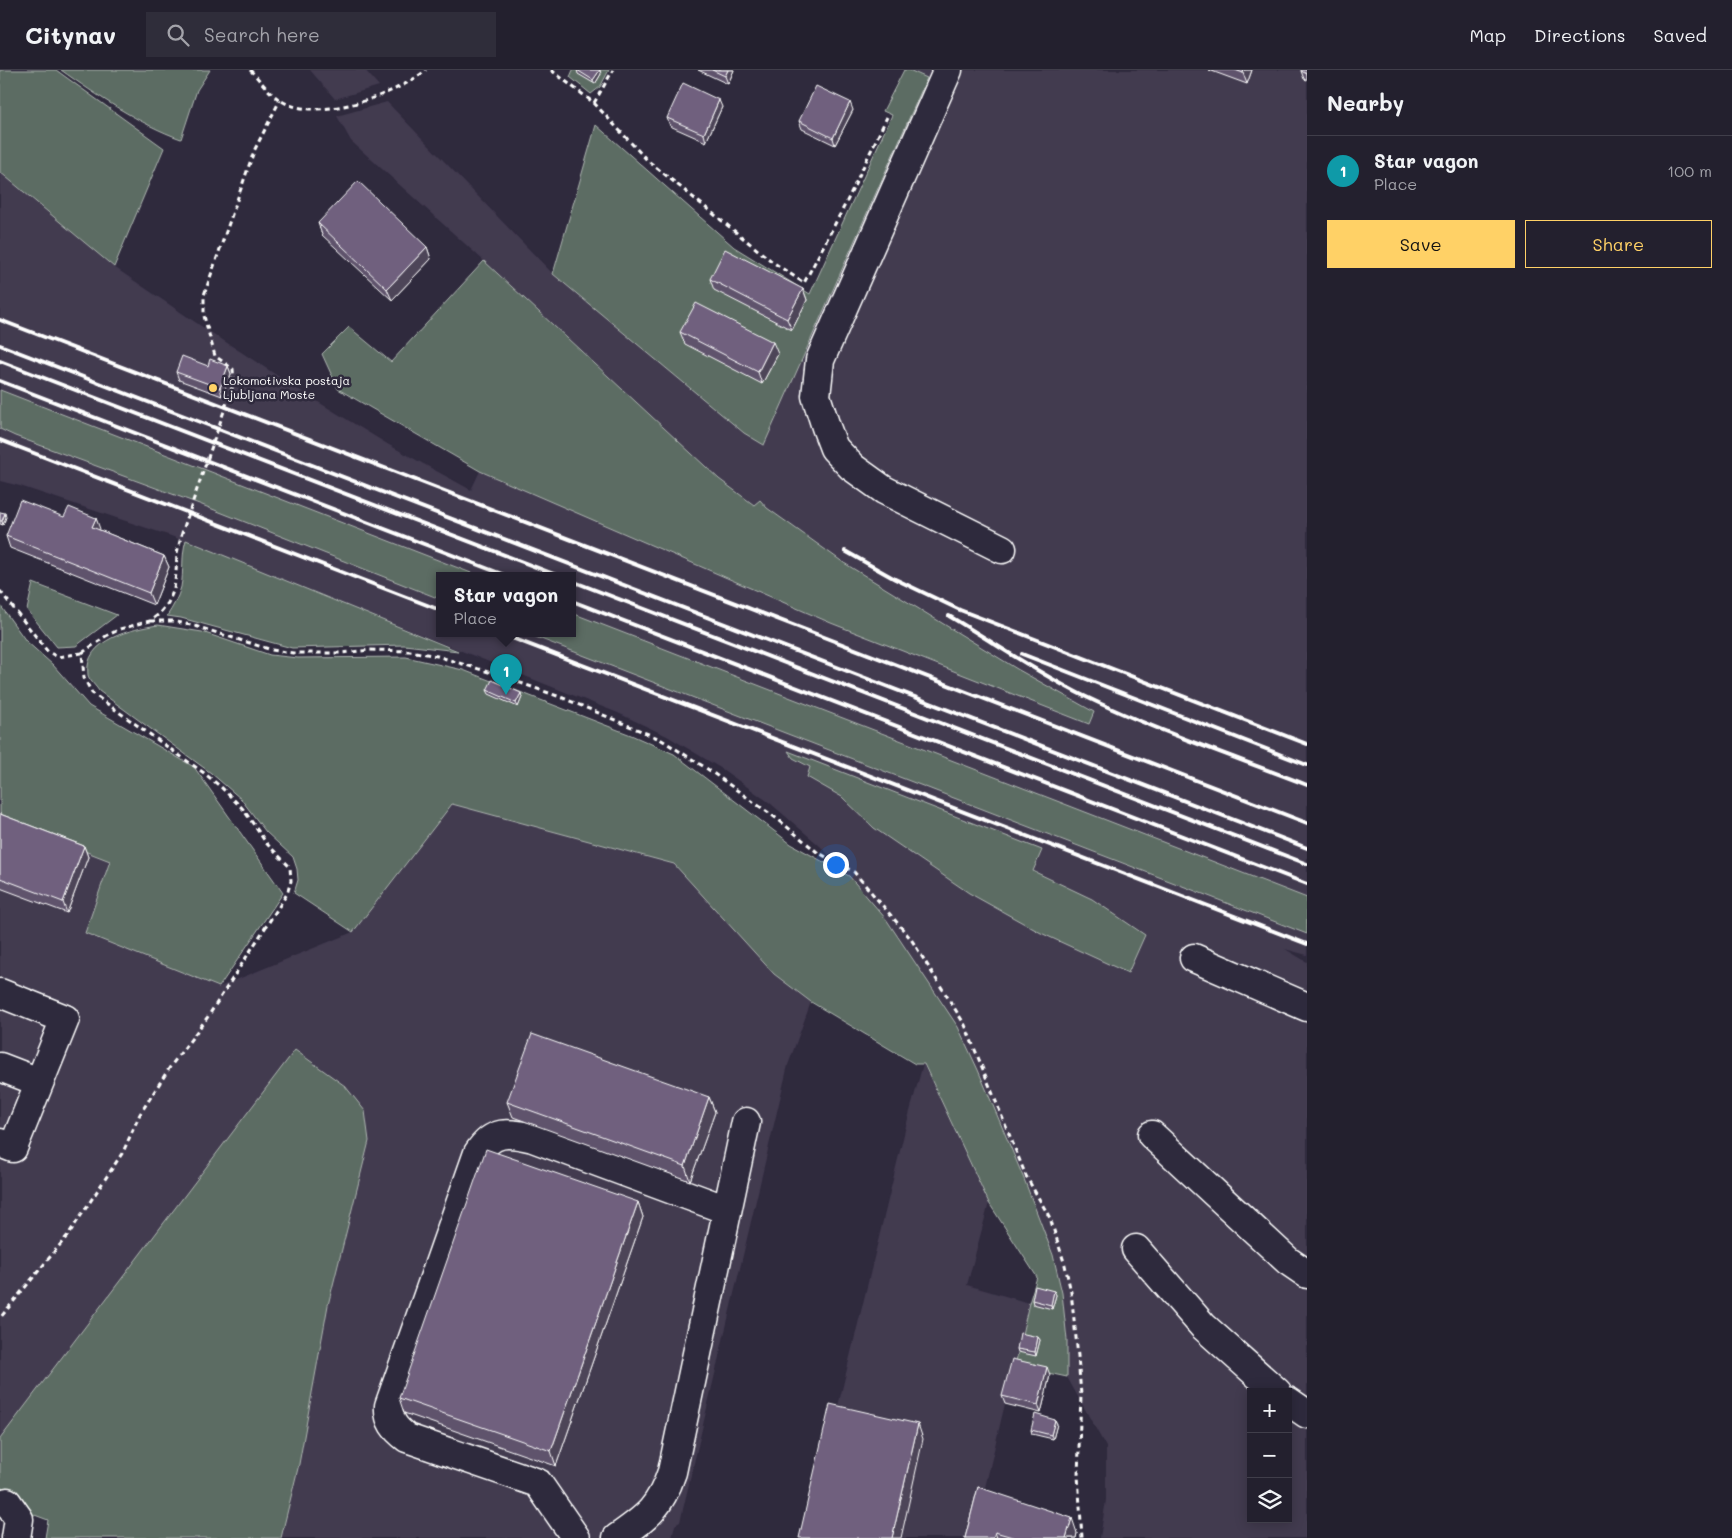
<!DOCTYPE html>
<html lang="en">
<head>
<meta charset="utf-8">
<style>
	body { margin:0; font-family:Mali,sans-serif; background:#2f2d3a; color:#f1f3f6 }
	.controls { position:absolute; right:15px; bottom:15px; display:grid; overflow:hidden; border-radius:0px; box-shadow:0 2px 12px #0003 }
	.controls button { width:45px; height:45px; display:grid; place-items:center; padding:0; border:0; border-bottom:1px solid #403e4a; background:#23202e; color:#f1f3f6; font:25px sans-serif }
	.you { position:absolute; left:835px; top:794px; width:18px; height:18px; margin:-12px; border:4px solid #fff; border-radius:50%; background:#1a73e8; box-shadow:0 0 0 8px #1a73e833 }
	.badge { display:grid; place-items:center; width:32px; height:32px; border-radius:50%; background:#ffd166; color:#fff; font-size:16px; font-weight:700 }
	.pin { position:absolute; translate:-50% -41px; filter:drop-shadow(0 1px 2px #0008) }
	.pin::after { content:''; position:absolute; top:26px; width:18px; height:15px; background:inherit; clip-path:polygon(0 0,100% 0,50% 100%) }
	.popup { position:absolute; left:436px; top:502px; width:140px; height:65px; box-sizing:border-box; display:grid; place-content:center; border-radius:0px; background:#23202e; filter:drop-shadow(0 1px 4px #0005); font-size:16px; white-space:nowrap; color:#a3a3aa }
	.popup b { font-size:19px; color:#f1f3f6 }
	.popup::after { content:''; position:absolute; left:50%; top:100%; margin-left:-10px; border:10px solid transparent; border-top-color:#23202e }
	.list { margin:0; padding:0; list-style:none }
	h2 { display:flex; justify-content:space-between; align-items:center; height:65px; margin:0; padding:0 20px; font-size:21px }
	h2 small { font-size:16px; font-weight:400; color:#a3a3aa }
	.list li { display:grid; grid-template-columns:32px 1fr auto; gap:15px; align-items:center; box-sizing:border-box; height:70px; padding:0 20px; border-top:1px solid #403e4a }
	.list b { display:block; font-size:19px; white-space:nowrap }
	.list p { margin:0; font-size:16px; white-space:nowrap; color:#a3a3aa }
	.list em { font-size:16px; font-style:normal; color:#a3a3aa }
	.actions { display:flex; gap:10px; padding:15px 20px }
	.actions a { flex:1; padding:11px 0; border:1px solid #ffd166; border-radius:0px; text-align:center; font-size:18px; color:#ffd166 }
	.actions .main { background:#ffd166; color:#111 }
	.icon { flex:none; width:28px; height:28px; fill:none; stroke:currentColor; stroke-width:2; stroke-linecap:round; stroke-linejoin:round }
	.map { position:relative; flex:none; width:1307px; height:1468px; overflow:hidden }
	header { display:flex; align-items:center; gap:30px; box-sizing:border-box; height:70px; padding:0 25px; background:#23202e; border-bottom:1px solid #403e4a }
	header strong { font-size:24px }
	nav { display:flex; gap:28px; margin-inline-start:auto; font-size:18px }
	.search { width:350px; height:45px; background:#2f2d3a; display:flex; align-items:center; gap:12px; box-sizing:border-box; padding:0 18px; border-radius:0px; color:#a3a3aa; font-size:19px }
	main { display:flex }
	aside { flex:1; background:#23202e }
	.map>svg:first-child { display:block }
	.built { fill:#423a50; fill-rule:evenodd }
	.green { fill:#5c6c63; stroke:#aeb6b1 }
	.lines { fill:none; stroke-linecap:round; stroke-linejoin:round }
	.minor-casing { stroke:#fff; stroke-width:31 }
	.path { stroke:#fff; stroke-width:3; stroke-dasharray:5 4; stroke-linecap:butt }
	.minor { stroke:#2f2a3d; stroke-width:28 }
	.rail { stroke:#fff; stroke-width:4 }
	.wall { fill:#5f536c; stroke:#fff }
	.shaded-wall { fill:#4e4458; stroke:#fff }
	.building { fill:#6f617e; stroke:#fff }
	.poi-dot { fill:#ffd166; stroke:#2f2a3d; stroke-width:2 }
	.labels { text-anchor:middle; stroke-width:5; stroke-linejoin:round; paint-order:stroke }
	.poi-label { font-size:12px; fill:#fff; stroke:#2f2a3d; text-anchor:start }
</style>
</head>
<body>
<header>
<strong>Citynav</strong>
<div class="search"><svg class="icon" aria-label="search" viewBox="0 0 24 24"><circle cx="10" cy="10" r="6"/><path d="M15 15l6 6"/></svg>Search here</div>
<nav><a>Map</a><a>Directions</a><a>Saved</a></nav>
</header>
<main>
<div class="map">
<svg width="1307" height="1468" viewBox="0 0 1307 1468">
	<rect width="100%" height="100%" fill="#2f2a3d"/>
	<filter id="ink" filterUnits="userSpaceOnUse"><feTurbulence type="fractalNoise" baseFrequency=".02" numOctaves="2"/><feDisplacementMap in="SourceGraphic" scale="10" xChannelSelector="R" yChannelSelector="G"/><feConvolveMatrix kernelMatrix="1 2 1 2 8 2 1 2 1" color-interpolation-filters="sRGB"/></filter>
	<g filter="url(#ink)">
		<path class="built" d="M 310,0 L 365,0 L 379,16 L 335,29 Z
			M 909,0 L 1307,0 L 1307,828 L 572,543 L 572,506 L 479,506 L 0,320 L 0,102 L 114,197 L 195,252 L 310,327 L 389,375 L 471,420 L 480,401 L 831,553 L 1094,642 L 1017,599 L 844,493 L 767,438 L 760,431 L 754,435 L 719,409 L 484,191 L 351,71 L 337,46 L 387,32 L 553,204 L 744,363 L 926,8 Z
			M 0,359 L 15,366 L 202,435 L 440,529 L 440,564 L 528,564 L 1307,864 L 1307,885 L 1285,879 L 1307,892 L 1307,1468 L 1100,1468 L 1106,1430 L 1106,1377 L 1067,1307 L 1067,1270 L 1062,1223 L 1053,1185 L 1024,1109 L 978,1000 L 958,957 L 886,849 L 849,806 L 820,776 L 770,733 L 722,699 L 667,666 L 618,643 L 171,466 L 20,416 L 0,411 ZM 1251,1322 L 1288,1322 L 1288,1449 L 1251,1449 Z
			M 452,734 L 674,794 L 774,904 L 811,932 L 788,995 L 680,1452 L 675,1455 L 672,1468 L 45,1468 L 48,1450 L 0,1432 L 0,748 L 110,791 L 86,863 L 219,917 L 353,862 Z
			M 923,994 L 989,1133 L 967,1215 L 1029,1233 L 973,1468 L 806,1468 L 906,1056 Z"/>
		<path class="green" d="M 0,0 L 56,0 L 164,78 L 114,197 L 0,102 Z
			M 61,0 L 210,0 L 197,20 L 181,69 C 141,55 96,25 61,0 Z
			M 573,0 L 609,0 L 600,17 L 591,24 L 570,7 Z
			M 904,0 L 909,0 L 927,8 L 764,375 L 744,363 L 553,204 L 596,55 L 734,177 L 810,224 L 892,45 L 883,41 Z
			M 484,191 L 719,409 L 754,435 L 760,430 L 767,438 L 844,493 L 1017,599 L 1094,642 L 1089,654 L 831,553 L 480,401 L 338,319 L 322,284 L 349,257 L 391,292 Z
			M 0,320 L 479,506 L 440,506 L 440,529 L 202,435 L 15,366 L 0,359 Z
			M 186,470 L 458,581 L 404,575 L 292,578 L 181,548 L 167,546 C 173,537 178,528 181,517 C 184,502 181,486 186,470 Z
			M 33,513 L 117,545 L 76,576 L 57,577 L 27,540 Z
			M 0,535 L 26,571 L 53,595 L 89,636 L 194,697 L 283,823 L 219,917 L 85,863 L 110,791 L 0,748 Z
			M 572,543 L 1307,828 L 1307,864 L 528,564 L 572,564 Z
			M 158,555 L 202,562 L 270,585 L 298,588 L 406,587 L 463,600 L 631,665 L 674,684 L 791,774 L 849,806 L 886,849 L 958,957 L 978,1000 L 1024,1109 L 1053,1185 L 1062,1223 L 1067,1270 L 1067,1307 L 1015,1296 L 1029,1233 L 1037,1207 L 989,1133 L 924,994 L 915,994 L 811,932 L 774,904 L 674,794 L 452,734 L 353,862 L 294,823 L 298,810 L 297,799 L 293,787 L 266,762 L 241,729 L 211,703 L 99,621 C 96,616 89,610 88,605 C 83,569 133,559 158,555 Z
			M 788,681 L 1042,780 L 1033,801 L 1092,829 L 1145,865 L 1128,903 L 1041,863 L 969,823 L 874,758 L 842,727 L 807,707 L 810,697 L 793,688 Z
			M 295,980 L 345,1016 L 365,1041 L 369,1071 L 328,1235 L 299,1394 L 281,1468 L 45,1468 L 48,1450 L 0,1432 L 0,1369 Z"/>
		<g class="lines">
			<g class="minor-casing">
				<path id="minor" d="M 948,0 L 820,290 L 816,326 L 826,357 L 834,378 L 852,397 L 884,420 L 1002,479
					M 1194,888 L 1307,937
					M 0,923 L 65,949 L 13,1078 L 0,1073
					M 0,997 L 39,1012
					M 1152,1065 L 1288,1191 L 1307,1204
					M 1136,1179 L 1203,1256 L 1277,1322
					M 1288,1331 L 1307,1344
					M 7,1432 L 19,1449 L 16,1468
					M 576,1468 L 538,1413 L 407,1368 C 395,1359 388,1351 389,1336 L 478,1083 C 493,1060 508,1062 533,1068 L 727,1140
					M 617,1468 C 647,1447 660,1438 672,1402 L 746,1052"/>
			</g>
			<path class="path" d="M 250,0 C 259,9 269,23 280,30 C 315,54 397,25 426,0
				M 551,0 L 594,33 L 647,90 L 774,193 L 804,213 L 847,131 L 887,47
				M 594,33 L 613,0
				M 0,521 L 48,582 L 58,587 L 82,583 L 84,608 L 92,623 L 204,703 L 221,717 L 243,739 L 267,774 L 290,797 L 291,811 L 287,824 L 207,948 L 170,997 L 140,1044 L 123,1082 L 68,1165 L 0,1248
				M 150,551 L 173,551 L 195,556 L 272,580 L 293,583 L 342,583 L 370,580 L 410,581 L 437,586 L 498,605 L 563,628 L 660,669 L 706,698 L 780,751 L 817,782 L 854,802 L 911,869 L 965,955 L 1026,1106 L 1050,1148 L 1065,1195 L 1071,1222 L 1078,1286 L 1081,1325 L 1078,1405 L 1082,1468
				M 82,583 L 106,566 L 120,559 L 150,551 L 158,545 L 168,533 L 174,519 L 176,503 L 177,483 L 182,463 L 234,312 L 233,299 L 215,286 L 204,246 L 204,225 L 254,81 L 280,30"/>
			<use href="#minor" class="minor"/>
			<path class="rail" d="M 0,250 L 1307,753
				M 0,275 L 1307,778
				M 0,291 L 559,506
				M 0,311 L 507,506
				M 0,370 L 440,540
				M 845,481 L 895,509 L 960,540 L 1307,674
				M 572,511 L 1307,794
				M 572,531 L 1307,814
				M 949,546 C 993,572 1036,602 1082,625 C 1154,660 1232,686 1307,715
				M 502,564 L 1307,874
				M 1022,584 L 1307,695"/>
		</g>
		<path class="wall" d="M 577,0 L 601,4 L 595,14 L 578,4 Z
			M 698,0 L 734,0 L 728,14 Z
			M 1209,0 L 1252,0 L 1247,14 Z
			M 1307,0 L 1307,10 L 1304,9 L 1301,1 Z
			M 722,37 L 706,72 L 670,56 L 667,48 Z
			M 853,40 L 835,75 L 802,59 L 799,51 Z
			M 318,153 L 427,177 L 431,189 L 392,230 L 322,165 Z
			M 710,209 L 803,219 L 807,230 L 792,260 L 714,220 Z
			M 680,262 L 778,284 L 762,314 L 685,274 Z
			M 208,296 L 228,296 L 231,304 L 222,326 L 179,310 L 176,302 Z
			M 0,442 L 6,447 L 3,455 L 0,454 Z
			M 64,447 L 96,448 L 99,460 L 164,486 L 169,497 L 154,535 L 10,478 L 6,466 Z
			M 487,620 L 522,627 L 518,637 L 489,624 Z
			M 0,744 L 84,776 L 88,787 L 67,843 L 0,818 Z
			M 709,1027 L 715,1042 L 690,1111 L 513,1047 L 507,1032 Z
			M 638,1132 L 643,1147 L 556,1396 L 404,1343 L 399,1328 Z
			M 1054,1221 L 1056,1225 L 1052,1239 L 1033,1234 L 1032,1230 Z
			M 1038,1267 L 1040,1270 L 1036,1286 L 1018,1282 L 1017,1279 Z
			M 1050,1305 L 1041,1343 L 1005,1334 L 1002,1326 Z
			M 1055,1350 L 1057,1354 L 1053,1369 L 1032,1364 L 1031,1360 Z
			M 978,1417 L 1077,1463 L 1076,1468 L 965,1468 Z"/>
		<path class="shaded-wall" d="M 600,0 L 601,4 L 595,14 L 593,10 Z
			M 728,0 L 734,0 L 728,14 L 725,6 Z
			M 1244,0 L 1252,0 L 1247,14 L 1243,3 Z
			M 719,30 L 722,37 L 706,72 L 704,64 Z
			M 850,32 L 853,40 L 835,75 L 833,68 Z
			M 427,177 L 431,189 L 392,230 L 387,219 Z
			M 803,219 L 807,230 L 792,260 L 787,249 Z
			M 773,272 L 778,284 L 762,314 L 758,302 Z
			M 228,296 L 231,304 L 222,326 L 220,318 Z
			M 5,443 L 6,447 L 3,455 L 2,451 Z
			M 96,448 L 100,459 L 96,468 L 92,457 Z
			M 164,486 L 169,497 L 154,535 L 149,523 Z
			M 521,623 L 522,627 L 518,637 L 516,633 Z
			M 84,776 L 88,787 L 67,843 L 63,832 Z
			M 709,1027 L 715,1042 L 690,1111 L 685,1096 Z
			M 638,1132 L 643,1147 L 556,1396 L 551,1381 Z
			M 1054,1221 L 1056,1225 L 1052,1239 L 1051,1235 Z
			M 1038,1267 L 1040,1270 L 1036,1286 L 1035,1282 Z
			M 1047,1297 L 1050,1305 L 1041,1343 L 1038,1335 Z
			M 1055,1350 L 1057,1354 L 1053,1369 L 1051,1365 Z
			M 918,1354 L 923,1369 L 901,1468 L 892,1468 Z
			M 1072,1448 L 1077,1463 L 1076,1468 L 1066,1468 Z
			M 995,1462 L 997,1468 L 993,1468 Z"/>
		<path class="building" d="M 577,0 L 600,0 L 593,10 Z
			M 712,0 L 728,0 L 725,6 Z
			M 1235,0 L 1244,0 L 1243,3 Z
			M 1301,0 L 1307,0 L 1307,4 L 1301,1 Z
			M 683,13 L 719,30 L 704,64 L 667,48 Z
			M 816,16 L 850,32 L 833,68 L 799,51 Z
			M 358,111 L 427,177 L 387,219 L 318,153 Z
			M 725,179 L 803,219 L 787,249 L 710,209 Z
			M 696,233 L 773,272 L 758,302 L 680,262 Z
			M 182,286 L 208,296 L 210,289 L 228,296 L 220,318 L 176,302 Z
			M 20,430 L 64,447 L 69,437 L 96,448 L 92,457 L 164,486 L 149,523 L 6,466 Z
			M 0,442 L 5,443 L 2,451 L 0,451 Z
			M 492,610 L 521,623 L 516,633 L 487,620 Z
			M 0,744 L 84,776 L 63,832 L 0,808 Z
			M 532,964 L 709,1027 L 685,1096 L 507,1032 Z
			M 486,1079 L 638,1132 L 551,1381 L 399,1328 Z
			M 1035,1216 L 1054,1221 L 1051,1235 L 1032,1230 Z
			M 1020,1263 L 1038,1267 L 1035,1282 L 1017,1279 Z
			M 1012,1289 L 1047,1297 L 1038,1335 L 1002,1326 Z
			M 830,1334 L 918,1354 L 892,1468 L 799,1468 Z
			M 1035,1344 L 1055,1350 L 1051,1365 L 1031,1360 Z
			M 978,1417 L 1072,1448 L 1066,1468 L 1016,1468 L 995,1462 L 993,1468 L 965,1468 Z"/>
	</g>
	<circle class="poi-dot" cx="213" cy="318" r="5"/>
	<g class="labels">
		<g class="poi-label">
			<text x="223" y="315">Lokomotivska postaja<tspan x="223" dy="14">Ljubljana Moste</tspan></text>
		</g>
	</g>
</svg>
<div class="controls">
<button>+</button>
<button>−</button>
<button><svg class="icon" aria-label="layers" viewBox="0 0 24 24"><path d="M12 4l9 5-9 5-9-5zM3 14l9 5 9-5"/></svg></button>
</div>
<div class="you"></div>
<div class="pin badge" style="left:506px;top:625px;background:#0f9aa8">1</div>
<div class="popup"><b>Star vagon</b>Place</div>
</div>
<aside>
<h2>Nearby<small></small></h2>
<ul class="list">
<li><span class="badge" style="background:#0f9aa8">1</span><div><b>Star vagon</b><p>Place</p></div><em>100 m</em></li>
</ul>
<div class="actions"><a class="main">Save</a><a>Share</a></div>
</aside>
</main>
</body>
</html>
